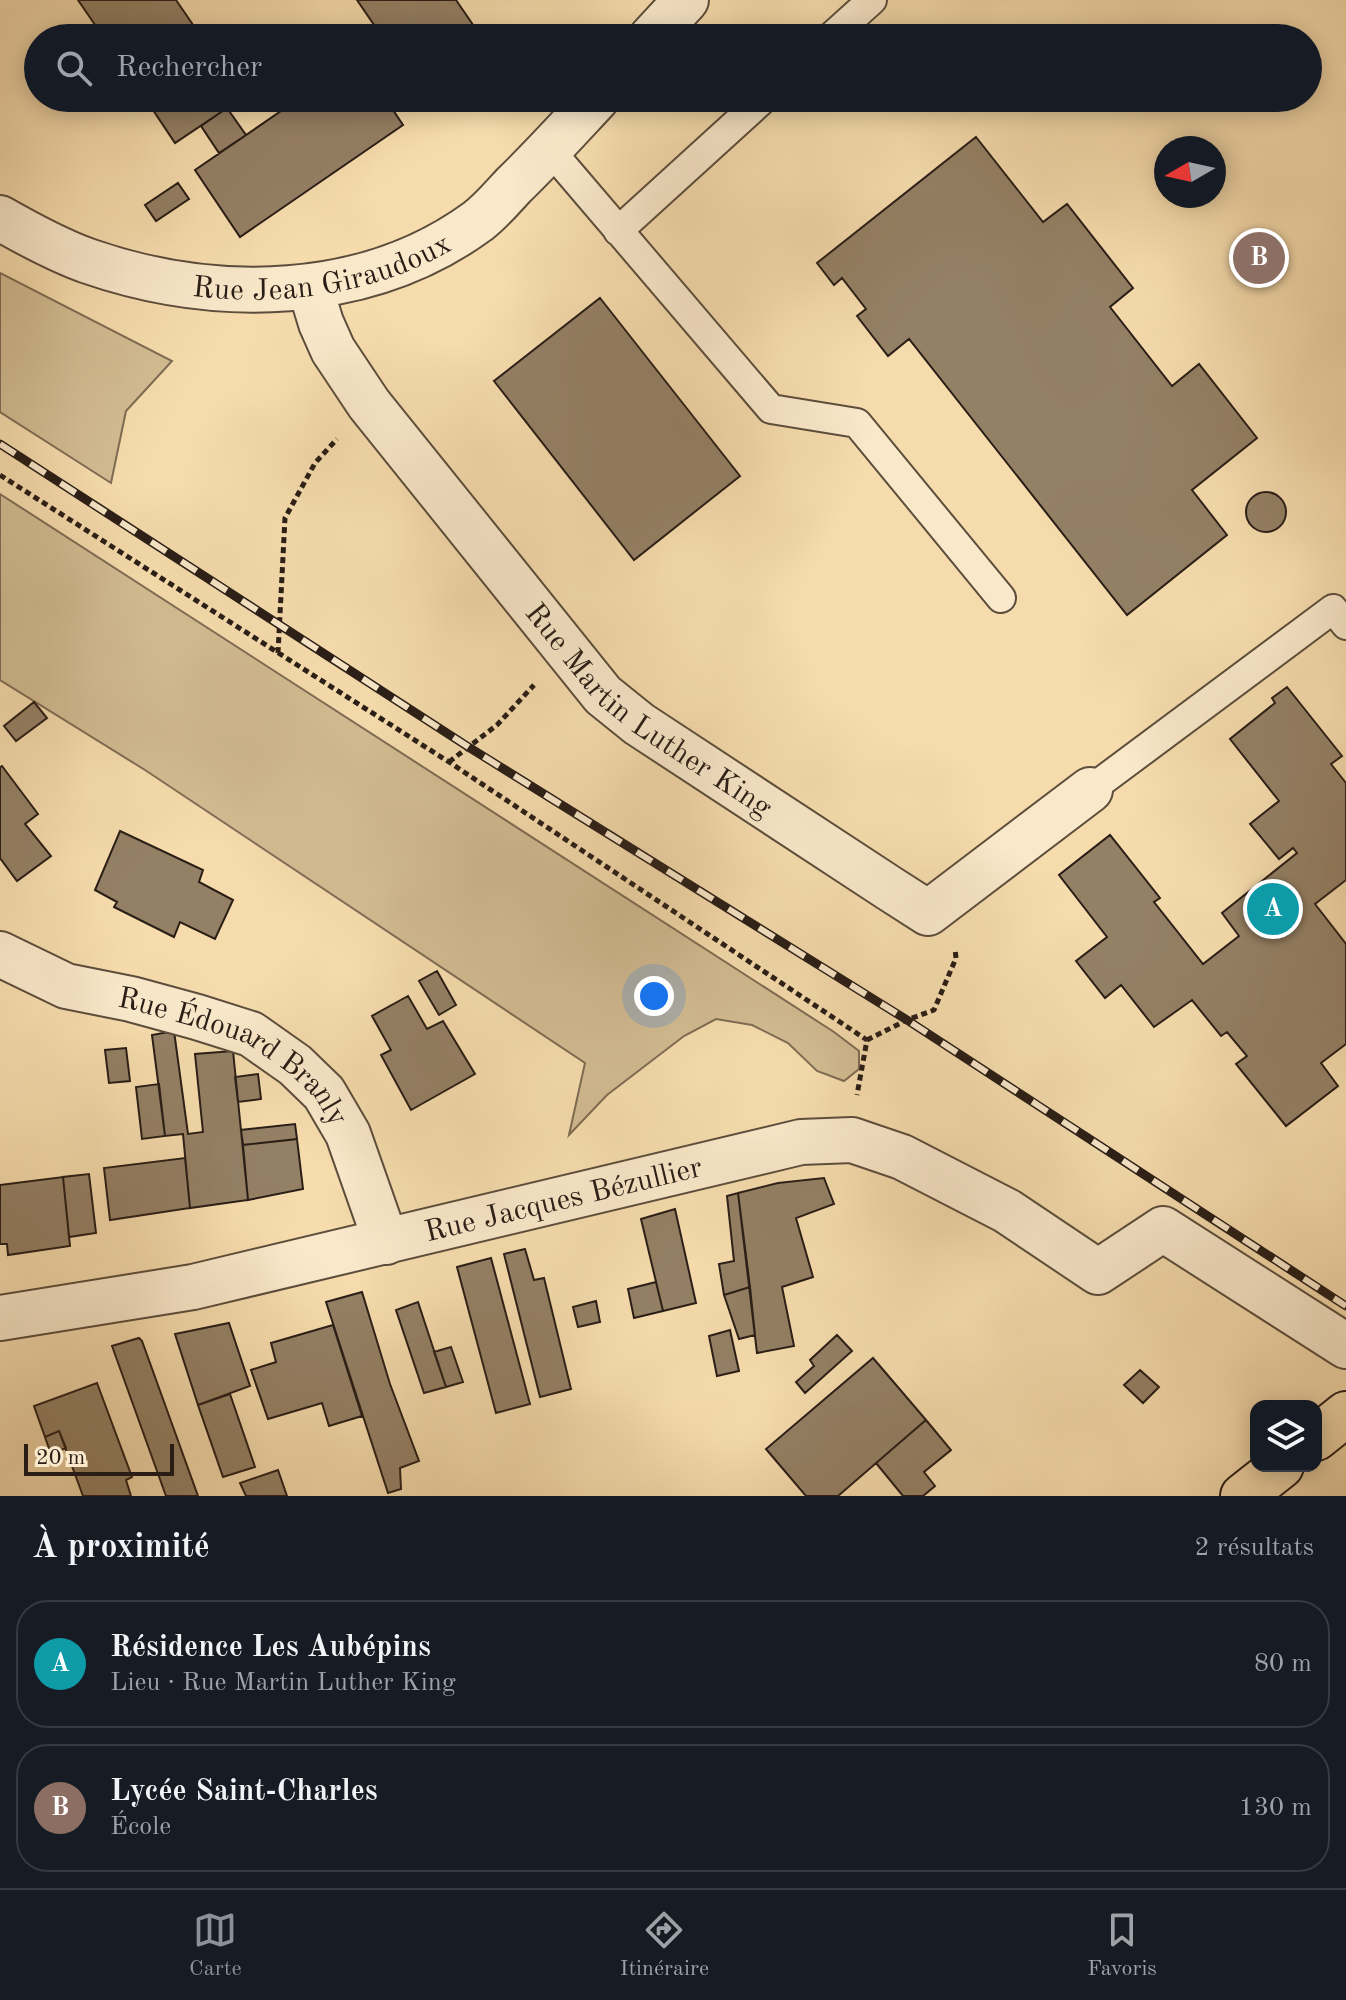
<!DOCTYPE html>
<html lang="fr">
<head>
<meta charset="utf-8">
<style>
	body { margin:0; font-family:"Old Standard TT",serif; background:#20242c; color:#f1f3f6 }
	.controls { position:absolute; right:24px; bottom:24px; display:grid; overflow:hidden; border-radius:16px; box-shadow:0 4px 20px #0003 }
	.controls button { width:72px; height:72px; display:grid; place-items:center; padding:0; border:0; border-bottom:2px solid #363941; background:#171b24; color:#f1f3f6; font:40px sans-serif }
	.compass { position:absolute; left:1154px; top:136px; width:72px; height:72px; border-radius:50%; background:#171b24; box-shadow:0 4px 20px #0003; rotate:261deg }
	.scale { position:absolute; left:24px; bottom:20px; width:150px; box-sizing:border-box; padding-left:8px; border:4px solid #291d16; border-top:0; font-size:22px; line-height:28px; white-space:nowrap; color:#291d16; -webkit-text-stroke:6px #f9e8ca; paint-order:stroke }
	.you { position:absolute; left:654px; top:996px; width:28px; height:28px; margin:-20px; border:6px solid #fff; border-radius:50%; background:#1a73e8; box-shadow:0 0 0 12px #1a73e833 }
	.badge { display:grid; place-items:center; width:52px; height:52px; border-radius:50%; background:#8c9099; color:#fff; font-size:26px; font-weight:700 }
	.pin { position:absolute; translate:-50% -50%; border:4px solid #fff; box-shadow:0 2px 8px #0006 }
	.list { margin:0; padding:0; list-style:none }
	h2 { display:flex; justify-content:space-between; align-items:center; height:104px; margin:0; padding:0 32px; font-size:34px }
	h2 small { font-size:26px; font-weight:400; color:#9ea1a6 }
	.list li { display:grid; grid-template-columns:52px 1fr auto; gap:24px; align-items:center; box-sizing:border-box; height:128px; margin:0 16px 16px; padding:0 16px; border:2px solid #363941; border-radius:32px }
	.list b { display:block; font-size:30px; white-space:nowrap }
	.list p { margin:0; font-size:26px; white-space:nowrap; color:#9ea1a6 }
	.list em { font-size:26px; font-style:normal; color:#9ea1a6 }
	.icon { flex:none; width:44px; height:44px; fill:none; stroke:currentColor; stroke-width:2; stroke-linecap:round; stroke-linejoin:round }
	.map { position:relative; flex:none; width:1346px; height:1496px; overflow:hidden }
	.search { position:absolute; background:#171b24; box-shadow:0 4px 20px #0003; left:24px; right:24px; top:24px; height:88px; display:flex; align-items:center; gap:20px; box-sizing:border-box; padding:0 28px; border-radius:44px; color:#9ea1a6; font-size:30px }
	.sheet { height:392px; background:#171b24 }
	nav { display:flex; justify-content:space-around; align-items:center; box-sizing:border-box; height:112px; border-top:2px solid #363941; background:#171b24; font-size:22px; color:#9ea1a6 }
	nav a { display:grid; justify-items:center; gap:4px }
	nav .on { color:#8c9099 }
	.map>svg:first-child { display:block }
	.green { fill:#d3bc93; stroke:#7e6c54; stroke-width:2 }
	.building { fill:#948065; stroke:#291d16; stroke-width:2 }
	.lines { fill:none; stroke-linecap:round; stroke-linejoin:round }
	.lane-casing { stroke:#5c4d3c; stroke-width:32 }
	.street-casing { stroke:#5c4d3c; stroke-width:48 }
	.primary-casing { stroke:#291d16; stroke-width:48 }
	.path { stroke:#291d16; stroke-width:5; stroke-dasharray:6 4; stroke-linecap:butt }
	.lane { stroke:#f9e8ca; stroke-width:28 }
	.street { stroke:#f9e8ca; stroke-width:44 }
	.primary { stroke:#f6dcad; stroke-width:44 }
	.rail-casing { stroke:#291d16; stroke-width:9 }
	.rail { stroke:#f9e8ca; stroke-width:6; stroke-dasharray:18; stroke-linecap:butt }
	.labels { text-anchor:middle; stroke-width:6; stroke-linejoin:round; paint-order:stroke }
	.street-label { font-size:30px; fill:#291d16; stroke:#f9e8ca }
</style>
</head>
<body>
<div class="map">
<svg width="1346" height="1496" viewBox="0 0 1346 1496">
	<rect width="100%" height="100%" fill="#f6dcad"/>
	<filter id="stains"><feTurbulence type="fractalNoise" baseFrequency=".0025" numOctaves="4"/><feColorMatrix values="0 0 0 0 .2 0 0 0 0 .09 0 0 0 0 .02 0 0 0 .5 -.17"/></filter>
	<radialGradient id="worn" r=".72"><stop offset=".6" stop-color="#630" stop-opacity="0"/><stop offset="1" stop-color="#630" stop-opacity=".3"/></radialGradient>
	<path class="green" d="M 0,273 L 172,361 L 126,411 L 111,483 L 0,412 Z
		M 0,494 L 834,1032 L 859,1051 L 859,1069 L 844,1081 L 817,1071 L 788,1043 L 752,1025 L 716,1019 L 684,1036 L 607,1095 L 569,1135 L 585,1063 L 145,770 L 0,680 Z"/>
	<path class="building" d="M 78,0 L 176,0 L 202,38 L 104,38 Z
		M 357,0 L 456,0 L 482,38 L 383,38 Z
		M 145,98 L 242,98 L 175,143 Z
		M 300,98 L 385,98 L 403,125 L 240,237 L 195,170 Z
		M 227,108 L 246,135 L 219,153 L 201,126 Z
		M 976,137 L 1043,222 L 1067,204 L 1133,288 L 1110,307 L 1172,386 L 1199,364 L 1257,438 L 1192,490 L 1227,535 L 1127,615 L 909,339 L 888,356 L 857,316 L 866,309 L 842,278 L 834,285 L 817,263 Z
		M 178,183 L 189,199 L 156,221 L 145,205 Z
		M 600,298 L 740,476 L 634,560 L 494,381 Z
		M1246 512a20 20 0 1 1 40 0a20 20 0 1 1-40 0Z
		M 1287,687 L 1342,756 L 1331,764 L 1346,783 L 1346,880 L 1315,904 L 1346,944 L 1346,1044 L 1321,1063 L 1338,1086 L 1286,1126 L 1236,1064 L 1247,1056 L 1227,1032 L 1221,1036 L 1192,1000 L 1154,1027 L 1121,985 L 1105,998 L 1076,961 L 1107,937 L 1059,875 L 1110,835 L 1160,898 L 1154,902 L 1203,964 L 1239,936 L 1222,913 L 1297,853 L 1293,848 L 1279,859 L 1250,824 L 1279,801 L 1230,739 L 1275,703 L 1272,698 Z
		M 34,702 L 47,718 L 16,741 L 4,726 Z
		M 2,766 L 38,814 L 25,824 L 51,856 L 17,881 L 0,858 L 0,767 Z
		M 120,831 L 203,870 L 199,882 L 233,900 L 215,939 L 180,922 L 174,937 L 114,907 L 117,902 L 95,890 Z
		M 437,971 L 456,1005 L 439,1015 L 419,981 Z
		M 408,996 L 427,1029 L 443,1021 L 475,1074 L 411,1110 L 381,1055 L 391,1050 L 372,1016 Z
		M 174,1031 L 188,1134 L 203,1132 L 195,1054 L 233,1051 L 248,1200 L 190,1208 L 183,1134 L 165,1136 L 152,1035 Z
		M 126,1048 L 130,1081 L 109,1083 L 105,1050 Z
		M 258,1074 L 261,1099 L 238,1102 L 235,1077 Z
		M 159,1084 L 165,1136 L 142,1139 L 136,1087 Z
		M 295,1124 L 297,1139 L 243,1145 L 241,1130 Z
		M 297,1139 L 303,1189 L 248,1200 L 243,1145 Z
		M 185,1158 L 190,1208 L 110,1220 L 104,1168 Z
		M 89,1174 L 96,1233 L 69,1237 L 63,1177 Z
		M 63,1177 L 70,1246 L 8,1255 L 7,1244 L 0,1244 L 0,1185 Z
		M 824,1178 L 834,1204 L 796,1218 L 813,1277 L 782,1287 L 794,1346 L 757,1353 L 738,1193 L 778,1183 Z
		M 738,1193 L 750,1287 L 724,1295 L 719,1264 L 734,1261 L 727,1196 Z
		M 675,1209 L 696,1303 L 663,1311 L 641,1219 Z
		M 525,1249 L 534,1280 L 544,1278 L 571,1389 L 540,1397 L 504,1254 Z
		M 491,1258 L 530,1404 L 496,1413 L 457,1267 Z
		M 656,1282 L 663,1311 L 634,1318 L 628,1289 Z
		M 750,1287 L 755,1335 L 739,1339 L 724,1295 Z
		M 362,1292 L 390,1384 L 419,1461 L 400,1468 L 401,1489 L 388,1493 L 326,1302 Z
		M 596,1301 L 600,1322 L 578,1327 L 573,1307 Z
		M 418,1302 L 446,1387 L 424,1393 L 396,1310 Z
		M 229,1323 L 250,1386 L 198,1405 L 175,1334 Z
		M 333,1325 L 362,1416 L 329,1426 L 322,1403 L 268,1419 L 251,1370 L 276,1362 L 271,1343 Z
		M 730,1330 L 739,1371 L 717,1376 L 709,1336 Z
		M 837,1335 L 852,1351 L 805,1393 L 796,1382 L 814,1366 L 810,1360 Z
		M 139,1338 L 142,1341 L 198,1496 L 166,1496 L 112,1346 Z
		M 451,1347 L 463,1382 L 446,1387 L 434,1352 Z
		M 873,1358 L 926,1420 L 838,1496 L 806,1496 L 766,1449 Z
		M 1140,1370 L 1159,1387 L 1143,1403 L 1124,1385 Z
		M 97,1383 L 132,1477 L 126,1480 L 131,1496 L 83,1496 L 59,1431 L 45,1437 L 34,1406 Z
		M 230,1394 L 255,1467 L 223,1477 L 198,1405 Z
		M 926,1420 L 951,1450 L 924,1472 L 935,1486 L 923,1496 L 903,1496 L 876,1463 Z
		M 59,1431 L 66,1448 L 51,1454 L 45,1437 Z
		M 278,1470 L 287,1496 L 246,1496 L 240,1483 Z"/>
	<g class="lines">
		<g class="lane-casing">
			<path id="lane" d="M 830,38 L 872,0
				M 550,150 L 771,409 L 857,423 L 1001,598
				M 618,231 L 764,98
				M 1090,790 L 1333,609 L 1346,625"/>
		</g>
		<g class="street-casing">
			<g id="street">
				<path d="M 651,38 L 686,0"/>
				<path id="s1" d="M 0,218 C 28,234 57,250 88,261 C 215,305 366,303 478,221 C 491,211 502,198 513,186 C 542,158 569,128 597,98"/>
				<path id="s2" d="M 310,287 L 321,323 L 333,350 L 369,404 L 603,695 L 639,724 L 889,888 L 928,913 L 1090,790"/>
				<path id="s3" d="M 0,954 L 66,986 L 131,999 L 197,1017 L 251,1034 L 295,1065 L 324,1093 L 348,1134 L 386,1242"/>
				<path id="s4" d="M 0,1318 L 193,1287 L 801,1142 L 852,1140 L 902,1157 L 1007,1211 L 1098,1272 L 1163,1229 L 1346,1346"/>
			</g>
		</g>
		<g class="primary-casing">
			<path id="primary" d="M 1316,1438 L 1346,1414
				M 1243,1496 L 1281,1466"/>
		</g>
		<path class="path" d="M 0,475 L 449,762 L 867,1040 L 857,1095
			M 278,653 L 285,518 L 315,463 L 337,439
			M 449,762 L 497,725 L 534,685
			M 867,1040 L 907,1020 L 934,1010 L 956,958 L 955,949"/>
		<use href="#lane" class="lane"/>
		<use href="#street" class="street"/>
		<use href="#primary" class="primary"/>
		<g class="rail-casing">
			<path id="rail" d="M 0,444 L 470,748 L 907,1020 L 1346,1306"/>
		</g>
		<use href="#rail" class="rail"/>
	</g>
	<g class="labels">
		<g class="street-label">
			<text dy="10" stroke="none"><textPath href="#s1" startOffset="338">Rue Jean Giraudoux</textPath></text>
			<text dy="10" stroke="none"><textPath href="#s2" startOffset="550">Rue Martin Luther King</textPath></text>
			<text dy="10" stroke="none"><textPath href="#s3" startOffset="260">Rue Édouard Branly</textPath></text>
			<text dy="10" stroke="none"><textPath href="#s4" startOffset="576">Rue Jacques Bézullier</textPath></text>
		</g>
	</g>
	<rect width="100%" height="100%" filter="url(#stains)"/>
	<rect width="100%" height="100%" fill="url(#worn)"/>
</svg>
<div class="controls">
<button><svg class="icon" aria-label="layers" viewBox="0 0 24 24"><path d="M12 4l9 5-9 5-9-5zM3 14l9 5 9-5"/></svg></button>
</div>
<svg class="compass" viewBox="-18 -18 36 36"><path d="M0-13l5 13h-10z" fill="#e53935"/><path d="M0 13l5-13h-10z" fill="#9ea1a6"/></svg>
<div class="scale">20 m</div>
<div class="you"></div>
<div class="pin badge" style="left:1273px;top:909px;background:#0f9aa8">A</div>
<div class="pin badge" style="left:1259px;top:258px;background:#8d6e63">B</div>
<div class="search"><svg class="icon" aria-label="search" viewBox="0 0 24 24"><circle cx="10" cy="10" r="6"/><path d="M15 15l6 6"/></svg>Rechercher</div>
</div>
<section class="sheet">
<h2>À proximité<small>2 résultats</small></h2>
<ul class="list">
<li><span class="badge" style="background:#0f9aa8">A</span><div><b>Résidence Les Aubépins</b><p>Lieu · Rue Martin Luther King</p></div><em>80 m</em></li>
<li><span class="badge" style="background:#8d6e63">B</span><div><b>Lycée Saint-Charles</b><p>École</p></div><em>130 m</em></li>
</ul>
</section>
<nav>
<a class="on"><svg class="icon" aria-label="map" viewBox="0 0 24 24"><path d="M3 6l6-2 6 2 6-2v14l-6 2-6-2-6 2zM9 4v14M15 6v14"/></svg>Carte</a>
<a><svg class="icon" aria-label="directions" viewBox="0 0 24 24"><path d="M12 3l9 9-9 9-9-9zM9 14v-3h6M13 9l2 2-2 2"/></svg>Itinéraire</a>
<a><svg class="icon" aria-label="saved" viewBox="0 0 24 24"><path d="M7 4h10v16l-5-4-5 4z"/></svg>Favoris</a>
</nav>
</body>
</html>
